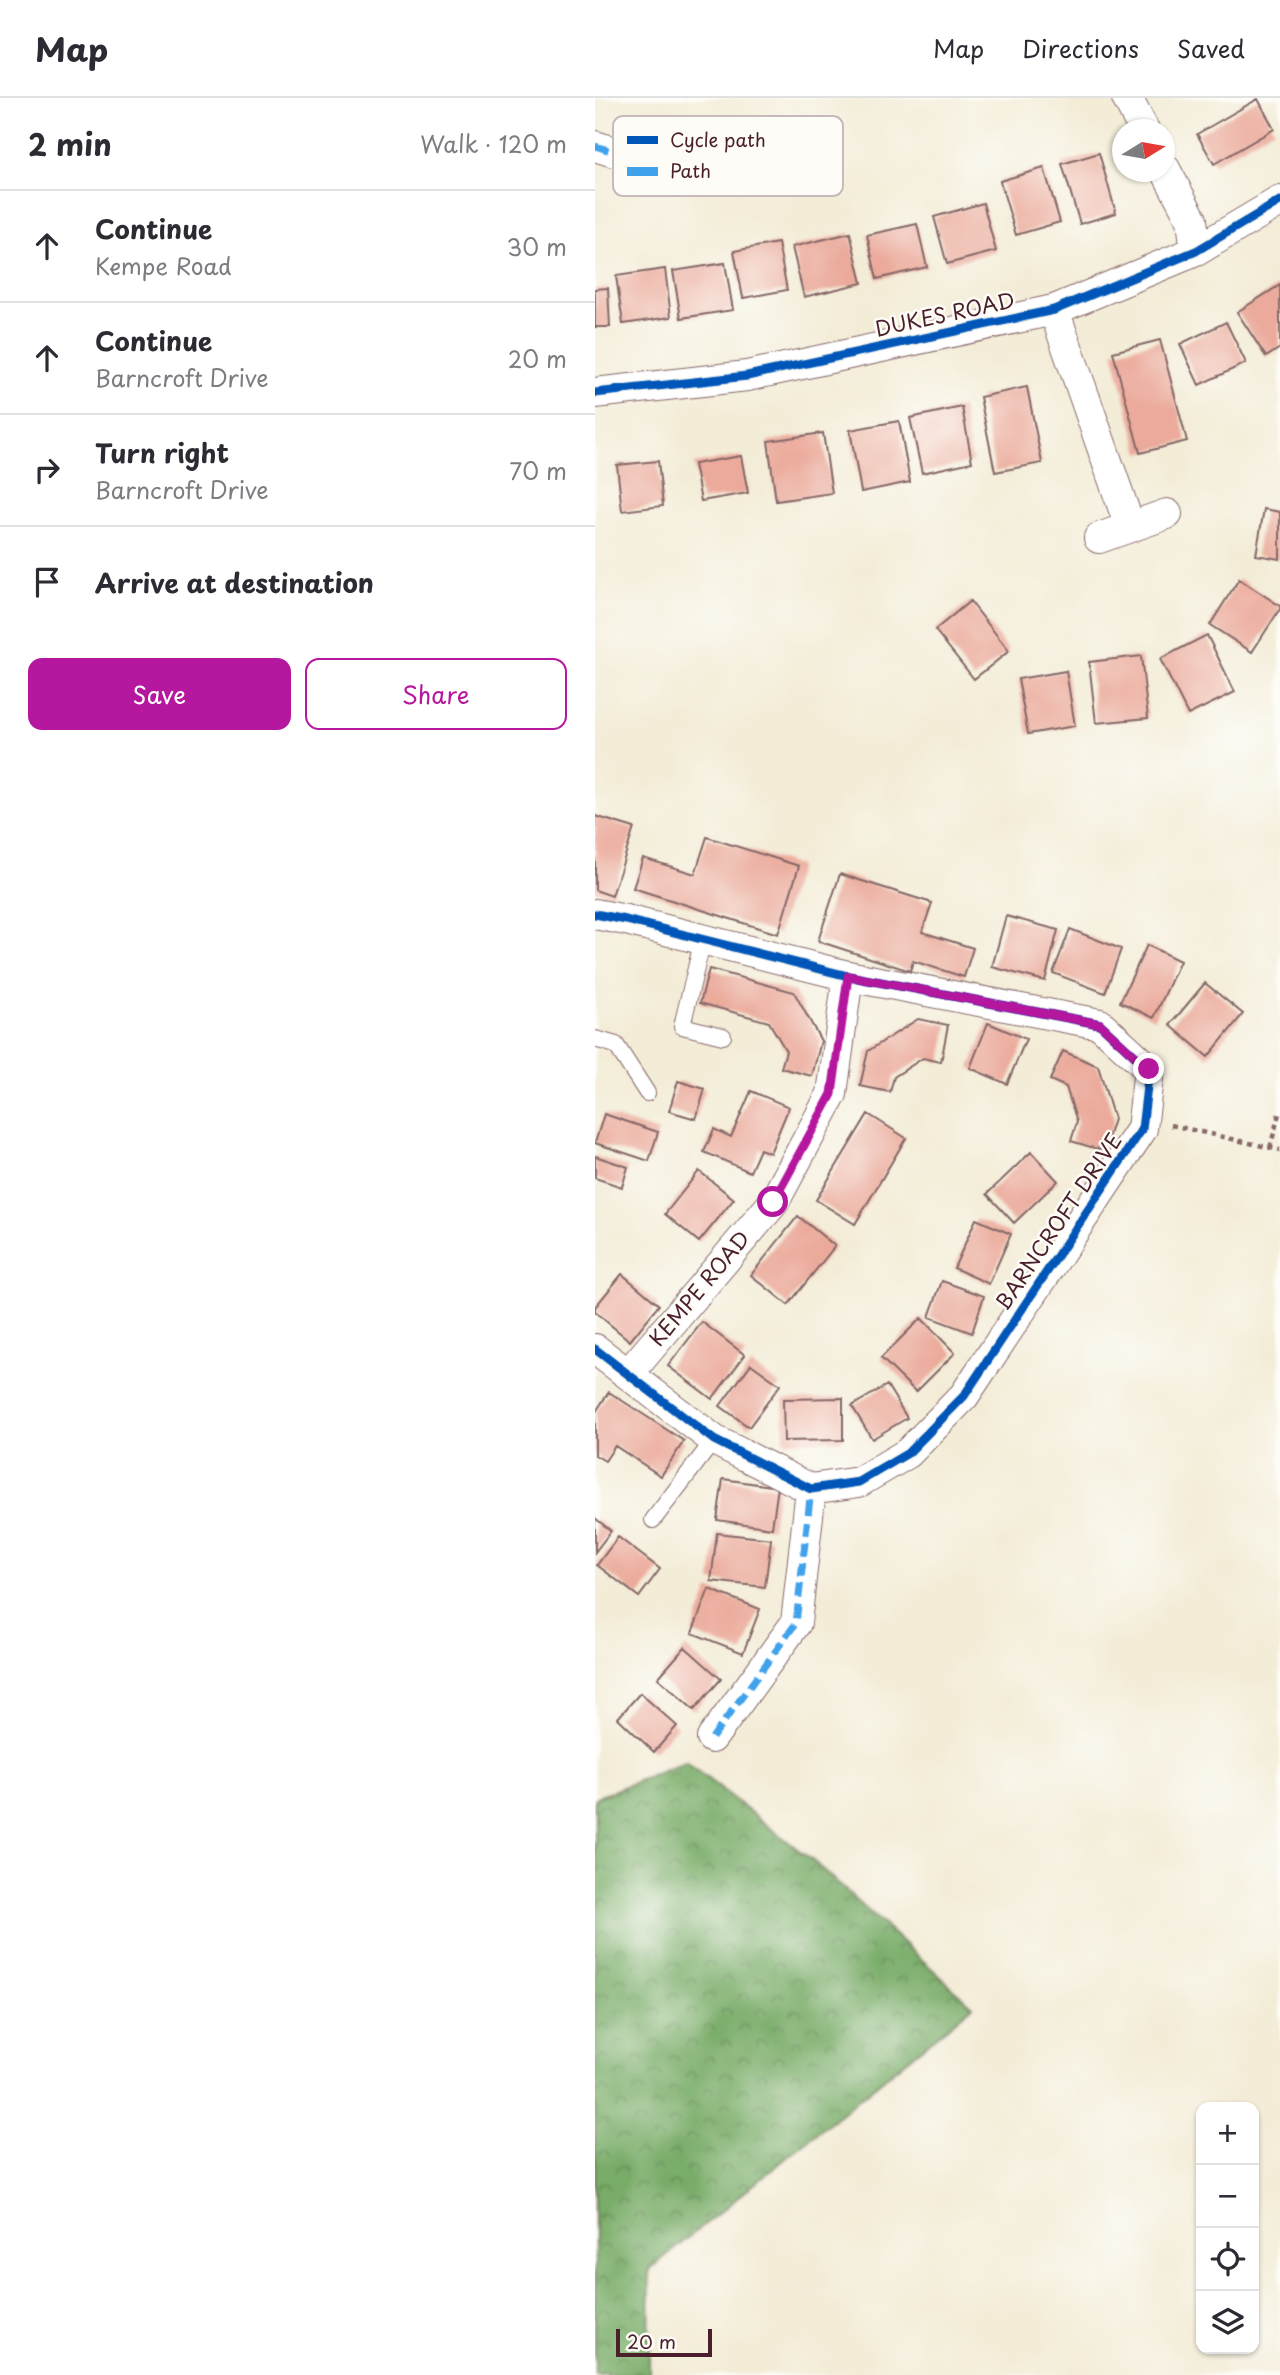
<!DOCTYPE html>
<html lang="en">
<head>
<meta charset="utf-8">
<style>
	body { margin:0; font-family:"Playpen Sans",sans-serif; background:#f7f7f7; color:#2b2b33 }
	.controls { position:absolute; right:21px; bottom:21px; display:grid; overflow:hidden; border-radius:14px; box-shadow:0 2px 5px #0004 }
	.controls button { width:63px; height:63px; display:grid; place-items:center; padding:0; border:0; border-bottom:2px solid #e1e1e2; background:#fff; color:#2b2b33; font:35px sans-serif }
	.compass { position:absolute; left:517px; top:21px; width:63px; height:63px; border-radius:50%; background:#fff; box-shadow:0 2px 5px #0004; rotate:79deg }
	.scale { position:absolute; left:21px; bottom:18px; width:96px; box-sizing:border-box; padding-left:7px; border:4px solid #4a1f2b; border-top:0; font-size:19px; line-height:24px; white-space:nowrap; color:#4a1f2b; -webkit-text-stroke:5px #fdfcf7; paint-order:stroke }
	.stop { position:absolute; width:21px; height:21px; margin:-16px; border:5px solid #b5179e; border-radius:50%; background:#fff }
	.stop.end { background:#b5179e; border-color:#fff; box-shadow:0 2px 7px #0008 }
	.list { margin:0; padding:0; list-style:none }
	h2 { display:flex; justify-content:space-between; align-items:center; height:91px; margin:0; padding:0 28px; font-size:30px }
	h2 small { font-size:23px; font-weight:400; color:#7c7c81 }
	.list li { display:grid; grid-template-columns:46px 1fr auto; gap:21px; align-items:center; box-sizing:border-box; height:112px; padding:0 28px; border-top:2px solid #e1e1e2 }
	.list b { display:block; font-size:26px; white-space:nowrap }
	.list p { margin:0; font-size:23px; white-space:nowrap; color:#7c7c81 }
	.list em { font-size:23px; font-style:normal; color:#7c7c81 }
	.actions { display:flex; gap:14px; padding:21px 28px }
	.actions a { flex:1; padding:16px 0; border:2px solid #b5179e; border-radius:14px; text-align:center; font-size:24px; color:#b5179e }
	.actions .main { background:#b5179e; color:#fff }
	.icon { flex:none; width:38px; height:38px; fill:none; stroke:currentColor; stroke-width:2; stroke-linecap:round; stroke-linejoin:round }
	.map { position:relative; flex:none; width:685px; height:2277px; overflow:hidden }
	header { display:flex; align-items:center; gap:42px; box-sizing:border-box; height:98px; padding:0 35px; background:#fff; border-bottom:2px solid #e1e1e2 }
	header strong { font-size:33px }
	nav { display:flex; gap:38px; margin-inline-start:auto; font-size:24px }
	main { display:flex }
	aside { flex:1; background:#fff }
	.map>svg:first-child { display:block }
	.forest { fill:url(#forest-crowns); stroke:#61664a; stroke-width:2 }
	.building { fill:#ebaa9b }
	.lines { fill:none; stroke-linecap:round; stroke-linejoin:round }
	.lane-casing { stroke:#856767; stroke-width:18 }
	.street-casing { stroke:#856767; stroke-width:32 }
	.path { stroke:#856767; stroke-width:4.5; stroke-dasharray:5 5; stroke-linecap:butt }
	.lane { stroke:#fff; stroke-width:16 }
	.street { stroke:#fff; stroke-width:30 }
	.quiet { stroke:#40a2eb; stroke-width:7; stroke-dasharray:14 7; stroke-linecap:butt }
	.cycleway-casing { stroke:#fdfcf7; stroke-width:13 }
	.cycleway { stroke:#0057b8; stroke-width:9 }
	.route { stroke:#b5179e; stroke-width:9 }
	.labels { text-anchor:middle; stroke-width:5; stroke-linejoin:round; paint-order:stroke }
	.street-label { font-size:21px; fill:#4a1f2b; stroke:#fdfcf7 }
	.key { fill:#fdfcf7; stroke:#c7baba; stroke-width:2 }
	.key-label { font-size:19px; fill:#4a1f2b }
</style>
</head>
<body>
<header>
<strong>Map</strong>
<nav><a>Map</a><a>Directions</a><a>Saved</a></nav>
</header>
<main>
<aside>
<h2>2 min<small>Walk · 120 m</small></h2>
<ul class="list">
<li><svg class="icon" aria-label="ahead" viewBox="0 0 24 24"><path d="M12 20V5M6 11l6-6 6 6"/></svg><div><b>Continue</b><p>Kempe Road</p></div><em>30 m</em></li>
<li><svg class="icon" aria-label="ahead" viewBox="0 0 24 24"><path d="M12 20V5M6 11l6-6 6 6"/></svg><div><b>Continue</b><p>Barncroft Drive</p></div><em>20 m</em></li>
<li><svg class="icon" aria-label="right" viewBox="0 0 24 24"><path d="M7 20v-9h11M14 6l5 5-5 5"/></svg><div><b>Turn right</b><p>Barncroft Drive</p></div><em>70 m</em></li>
<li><svg class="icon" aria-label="arrive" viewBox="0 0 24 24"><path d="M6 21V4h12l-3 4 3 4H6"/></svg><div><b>Arrive at destination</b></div></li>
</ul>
<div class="actions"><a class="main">Save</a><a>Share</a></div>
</aside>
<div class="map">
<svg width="685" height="2277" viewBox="0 0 685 2277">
	<defs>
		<pattern id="forest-crowns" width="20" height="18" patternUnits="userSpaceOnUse" patternTransform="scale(1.75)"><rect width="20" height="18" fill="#78ac68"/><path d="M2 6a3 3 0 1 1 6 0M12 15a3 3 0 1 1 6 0" fill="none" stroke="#648b56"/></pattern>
	</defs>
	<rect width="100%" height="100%" fill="#fdfcf7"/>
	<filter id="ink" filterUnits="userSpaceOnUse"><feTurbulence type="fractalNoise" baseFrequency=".0143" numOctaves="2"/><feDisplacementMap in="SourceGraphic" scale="14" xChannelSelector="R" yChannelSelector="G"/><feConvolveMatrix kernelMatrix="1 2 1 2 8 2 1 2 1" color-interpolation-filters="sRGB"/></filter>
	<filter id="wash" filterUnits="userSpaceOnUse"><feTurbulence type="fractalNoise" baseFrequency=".00686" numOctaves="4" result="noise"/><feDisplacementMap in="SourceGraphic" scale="28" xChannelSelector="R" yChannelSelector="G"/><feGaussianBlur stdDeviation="1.57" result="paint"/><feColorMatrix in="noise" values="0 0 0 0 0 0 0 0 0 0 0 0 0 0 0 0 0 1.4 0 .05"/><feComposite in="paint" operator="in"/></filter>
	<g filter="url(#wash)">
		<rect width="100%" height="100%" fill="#f3ecd7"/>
		<path class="forest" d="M 91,1664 L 218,1763 L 378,1908 L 55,2171 L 54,2277 L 0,2277 L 0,1700 Z"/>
		<g id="blocks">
			<path class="building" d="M 663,1 L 679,31 L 619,66 L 602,36 Z
				M 504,55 L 521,115 L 485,126 L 467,66 Z
				M 449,70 L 465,124 L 421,137 L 405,83 Z
				M 388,105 L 401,153 L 352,166 L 339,119 Z
				M 322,126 L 332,169 L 282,181 L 272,137 Z
				M 255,135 L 267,185 L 209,199 L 197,149 Z
				M 183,145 L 192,192 L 148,200 L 139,153 Z
				M 130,165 L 138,212 L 86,220 L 78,173 Z
				M 70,171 L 76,219 L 28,226 L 21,178 Z
				M 685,187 L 685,250 L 671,259 L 642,214 Z
				M 13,190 L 15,229 L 0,229 L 0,191 Z
				M 631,224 L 651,265 L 604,287 L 585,246 Z
				M 565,242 L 592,343 L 545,355 L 518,254 Z
				M 432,289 L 447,365 L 400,374 L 385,299 Z
				M 367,309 L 377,364 L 327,375 L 315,320 Z
				M 304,323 L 315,384 L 266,394 L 255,332 Z
				M 228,335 L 237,395 L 181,403 L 173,343 Z
				M 146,358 L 153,395 L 106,403 L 99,366 Z
				M 63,363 L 68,408 L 27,413 L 22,367 Z
				M 669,411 L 685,414 L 685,461 L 661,457 Z
				M 644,481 L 685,508 L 685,511 L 657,554 L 615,527 Z
				M 375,503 L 414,553 L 379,581 L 340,532 Z
				M 612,537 L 640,594 L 593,617 L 565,561 Z
				M 546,558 L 553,620 L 501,625 L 494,564 Z
				M 471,573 L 480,628 L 433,636 L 423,581 Z
				M 0,718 L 39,730 L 17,798 L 0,792 Z
				M 112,739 L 204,768 L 183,836 L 38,790 L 48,760 L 100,776 Z
				M 245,776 L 337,805 L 327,834 L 378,850 L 369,879 L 318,863 L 315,873 L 223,843 Z
				M 411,818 L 463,832 L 450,883 L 397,869 Z
				M 475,831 L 526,851 L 510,895 L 458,875 Z
				M 552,847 L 585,863 L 559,920 L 525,904 Z
				M 114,871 L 199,894 L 226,943 L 217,978 L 186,970 L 191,953 L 174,924 L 105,905 Z
				M 610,885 L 648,916 L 613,959 L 575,927 Z
				M 323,921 L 353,927 L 346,964 L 328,960 L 299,979 L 295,994 L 265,988 L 273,953 Z
				M 393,925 L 431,941 L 412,986 L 375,970 Z
				M 468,953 L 503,968 L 519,1021 L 509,1053 L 476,1043 L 482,1024 L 471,989 L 455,982 Z
				M 83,983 L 110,991 L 101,1021 L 74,1013 Z
				M 156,993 L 194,1009 L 175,1055 L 165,1051 L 155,1074 L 109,1054 L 119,1031 L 136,1039 Z
				M 9,1016 L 63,1034 L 54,1063 L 0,1045 Z
				M 273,1016 L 311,1040 L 260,1126 L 221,1102 Z
				M 436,1054 L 463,1083 L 419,1125 L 392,1096 Z
				M 0,1058 L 33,1069 L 27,1089 L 0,1080 Z
				M 104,1073 L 139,1101 L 104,1144 L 70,1116 Z
				M 203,1118 L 240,1148 L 193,1207 L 156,1177 Z
				M 381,1121 L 416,1136 L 394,1186 L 359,1170 Z
				M 27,1176 L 64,1207 L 35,1243 L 0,1214 L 0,1209 Z
				M 347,1183 L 389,1198 L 377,1235 L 334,1219 Z
				M 326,1220 L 360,1255 L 321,1294 L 286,1260 Z
				M 107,1224 L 150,1257 L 117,1301 L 73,1268 Z
				M 156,1266 L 185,1287 L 154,1329 L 125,1308 Z
				M 292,1287 L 312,1320 L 277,1341 L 257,1308 Z
				M 14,1294 L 89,1343 L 66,1378 L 20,1348 L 10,1363 L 0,1357 L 0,1315 Z
				M 248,1300 L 248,1342 L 189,1343 L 188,1301 Z
				M 128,1381 L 183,1389 L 177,1430 L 122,1422 Z
				M 0,1420 L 16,1433 L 0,1454 Z
				M 122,1435 L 176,1441 L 170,1489 L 116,1483 Z
				M 23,1439 L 65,1471 L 44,1499 L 2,1467 Z
				M 114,1491 L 165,1511 L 148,1555 L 97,1535 Z
				M 90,1549 L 126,1581 L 99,1612 L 63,1580 Z
				M 45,1595 L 82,1628 L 59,1654 L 23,1620 Z"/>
		</g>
	</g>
	<g filter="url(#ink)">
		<use href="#blocks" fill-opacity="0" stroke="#856767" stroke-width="2"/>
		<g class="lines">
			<g class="lane-casing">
				<path id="lane" d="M 108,841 L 87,928 L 128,938
					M 0,941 L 21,947 L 52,995
					M 58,1422 L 119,1342"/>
			</g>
			<g class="street-casing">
				<path id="street" d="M 532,0 L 549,32
					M 0,48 L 35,59
					M 570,71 L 597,122 L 601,153
					M 459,212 L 535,429
					M 0,295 L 152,278 L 459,212 L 601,153 L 685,103
					M 504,440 L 572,416
					M 0,816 L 31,822 L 253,878 L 505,926 L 554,971 L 547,1031 L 369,1298 L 313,1355 L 264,1384 L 216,1391 L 119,1342 L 0,1251
					M 34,1275 L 179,1104 L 237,996 L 253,878
					M 117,1640 L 201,1525 L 216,1391"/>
			</g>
			<path class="path" d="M 576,1027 L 685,1052
				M 675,1050 L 685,1012"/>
			<use href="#lane" class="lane"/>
			<use href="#street" class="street"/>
			<path class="quiet" d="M 0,48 L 35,59
				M 117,1640 L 201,1525 L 216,1391"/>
			<g class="cycleway-casing">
				<path id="cycleway" d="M 0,295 L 152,278 L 459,212 L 601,153 L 685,103
					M 0,816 L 31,822 L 253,878 L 505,926 L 554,971 L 547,1031 L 369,1298 L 313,1355 L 264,1384 L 216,1391 L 119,1342 L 0,1251"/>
			</g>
			<use href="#cycleway" class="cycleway"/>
		</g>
	</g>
	<g class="lines" filter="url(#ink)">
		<path class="route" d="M 178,1104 L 237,996 L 253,878 L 505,926 L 554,971"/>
	</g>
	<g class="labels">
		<g class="street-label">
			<text transform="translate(350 217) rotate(-12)" y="7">DUKES ROAD</text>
			<text transform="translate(464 1124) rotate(-56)" y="7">BARNCROFT DRIVE</text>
			<text transform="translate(105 1191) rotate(-50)" y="7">KEMPE ROAD</text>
		</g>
	</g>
	<rect x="18" y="18" width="230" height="80" rx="10" class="key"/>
	<rect x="32" y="38" width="31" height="8" fill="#0057b8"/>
	<rect x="32" y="69" width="31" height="9" fill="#40a2eb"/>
	<g class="key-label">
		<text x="75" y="49">Cycle path</text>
		<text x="75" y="80">Path</text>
	</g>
</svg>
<div class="controls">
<button>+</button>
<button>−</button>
<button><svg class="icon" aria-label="locate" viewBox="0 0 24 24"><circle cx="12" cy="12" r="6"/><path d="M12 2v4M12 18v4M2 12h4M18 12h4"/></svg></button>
<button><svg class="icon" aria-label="layers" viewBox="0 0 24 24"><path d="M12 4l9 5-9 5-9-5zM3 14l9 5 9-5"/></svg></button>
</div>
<svg class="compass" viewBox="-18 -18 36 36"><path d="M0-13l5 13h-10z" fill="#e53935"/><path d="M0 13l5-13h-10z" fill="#7c7c81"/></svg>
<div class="scale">20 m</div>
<div class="stop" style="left:178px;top:1104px"></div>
<div class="stop end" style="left:554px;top:971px"></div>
</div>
</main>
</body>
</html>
